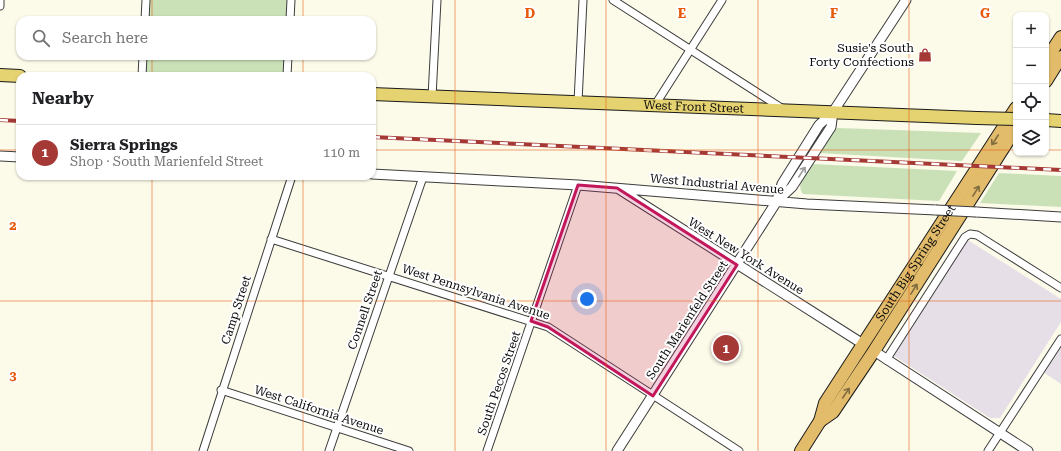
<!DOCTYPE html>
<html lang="en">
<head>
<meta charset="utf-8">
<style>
	body { margin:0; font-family:"Roboto Serif",serif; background:#f2f2f2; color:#202124 }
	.controls { position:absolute; right:12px; top:12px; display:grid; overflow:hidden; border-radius:8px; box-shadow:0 1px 3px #0004 }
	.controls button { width:36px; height:36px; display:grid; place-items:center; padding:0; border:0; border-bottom:1px solid #e0e0e0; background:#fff; color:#202124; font:20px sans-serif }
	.you { position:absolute; left:587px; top:299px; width:14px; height:14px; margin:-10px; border:3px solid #fff; border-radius:50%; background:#1a73e8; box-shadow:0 0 0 6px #1a73e833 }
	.badge { display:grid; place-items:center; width:26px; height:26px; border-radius:50%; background:#a53936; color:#fff; font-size:13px; font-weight:700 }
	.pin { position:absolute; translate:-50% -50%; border:2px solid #fff; box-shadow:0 1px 4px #0006 }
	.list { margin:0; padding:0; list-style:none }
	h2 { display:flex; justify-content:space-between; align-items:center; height:52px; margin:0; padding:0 16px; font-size:17px }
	h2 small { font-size:13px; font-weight:400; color:#757577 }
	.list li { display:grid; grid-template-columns:26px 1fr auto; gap:12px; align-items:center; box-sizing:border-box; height:56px; padding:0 16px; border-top:1px solid #e0e0e0 }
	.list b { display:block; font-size:15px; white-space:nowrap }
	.list p { margin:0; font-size:13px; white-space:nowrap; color:#757577 }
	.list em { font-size:13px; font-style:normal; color:#757577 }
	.icon { flex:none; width:22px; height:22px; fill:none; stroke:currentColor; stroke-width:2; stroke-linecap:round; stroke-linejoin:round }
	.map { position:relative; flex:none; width:1061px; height:451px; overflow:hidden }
	.search { position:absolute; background:#fff; box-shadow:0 1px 3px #0004; left:16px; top:16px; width:360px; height:44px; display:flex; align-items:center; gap:10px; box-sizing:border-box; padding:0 14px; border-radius:12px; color:#757577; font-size:15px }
	.panel { position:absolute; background:#fff; box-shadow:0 1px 3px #0004; left:16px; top:72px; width:360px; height:108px; border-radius:12px }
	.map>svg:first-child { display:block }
	.industrial { fill:#e7dfe8 }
	.green { fill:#cae1b8 }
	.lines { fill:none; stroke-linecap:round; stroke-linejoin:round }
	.minor-casing { stroke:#3d3d3d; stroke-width:9 }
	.tertiary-casing { stroke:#3d3d3d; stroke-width:11 }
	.primary-casing { stroke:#1b1b1b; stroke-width:14 }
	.trunk-casing { stroke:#1b1b1b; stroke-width:14 }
	.minor { stroke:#fff; stroke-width:7 }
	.tertiary { stroke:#fff; stroke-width:9 }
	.primary { stroke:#e5d270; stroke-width:12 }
	.trunk { stroke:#e2bc6a; stroke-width:12 }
	.rail-casing { stroke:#a53936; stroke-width:4 }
	.rail { stroke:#fff; stroke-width:2.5; stroke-dasharray:8; stroke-linecap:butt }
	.tertiary-bridge-casing { stroke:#3d3d3d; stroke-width:11; stroke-linecap:butt }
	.primary-bridge-casing { stroke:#1b1b1b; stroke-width:14; stroke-linecap:butt }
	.tertiary-bridge { stroke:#fff; stroke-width:9 }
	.primary-bridge { stroke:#e5d270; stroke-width:12 }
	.oneway { stroke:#816c3f }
	.oneway2 { stroke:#9d9d9d }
	.marked { fill:#c2185b; fill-opacity:0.2; stroke:#c2185b; stroke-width:3; stroke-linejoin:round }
	.grid { fill:none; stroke:#e8590c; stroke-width:1; stroke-opacity:0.55 }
	.labels { text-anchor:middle; stroke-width:4; stroke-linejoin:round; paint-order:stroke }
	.poi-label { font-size:12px; fill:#0a0a0a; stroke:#fff; text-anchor:end }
	.street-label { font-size:12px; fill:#0a0a0a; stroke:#fff }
	.grid-label { font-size:13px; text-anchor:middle; font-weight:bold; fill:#e8590c; stroke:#fff; stroke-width:4; stroke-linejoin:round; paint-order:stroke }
</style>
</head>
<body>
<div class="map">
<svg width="1061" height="451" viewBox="0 0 1061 451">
	<rect width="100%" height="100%" fill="#fcfae9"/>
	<path class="industrial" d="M 968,240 L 1061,299 L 1061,322 L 1000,418 L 990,418 L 894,356 Z
		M 1061,337 L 1061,384 L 1040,370 Z"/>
	<path class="green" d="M 146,0 L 291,0 L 290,20 L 145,20 Z
		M 144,56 L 288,56 L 287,75 L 143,72 Z
		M 838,128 L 981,133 L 962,161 L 819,153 L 834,130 Z
		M 812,164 L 957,171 L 939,201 L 803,194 C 795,184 806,173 812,164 Z
		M 999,173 L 1061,176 L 1061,207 L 980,203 Z"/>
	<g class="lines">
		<g class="minor-casing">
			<path id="minor" d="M 613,0 L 783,109
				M 0,6 L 0,0
				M 145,20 L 146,0
				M 290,20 L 291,0
				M 142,76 L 143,56
				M 287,76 L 288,56
				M 432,97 L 437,0
				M 578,102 L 583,0
				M 655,105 L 722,0
				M 271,239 L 548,327 L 739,451
				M 886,360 L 965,237 L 970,234 L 977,235 L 1061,288
				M 221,390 L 409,451
				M 203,451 L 292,176
				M 329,451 L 423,177
				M 487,451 L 578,185
				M 988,451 L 1061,339"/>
		</g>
		<g class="tertiary-casing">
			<path id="tertiary" d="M 0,156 L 20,157
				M 372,174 L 578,185 L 807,204 L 936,210
				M 619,189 L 863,344
				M 777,200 L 782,184 L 819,125 L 833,112 L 906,0
				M 976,212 L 1061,217
				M 874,351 L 1028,451
				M 617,451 L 777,201 L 792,187 L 831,127 L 833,112"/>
		</g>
		<g class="primary-casing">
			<g id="primary">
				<path d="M 0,75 L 20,76"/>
				<path id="s1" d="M 372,94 L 977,118"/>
				<path d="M 1046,120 L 1061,121"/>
			</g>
		</g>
		<g class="trunk-casing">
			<g id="trunk">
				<path d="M 1046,60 L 1061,37"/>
				<path d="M 1046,81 L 1061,57"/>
				<path d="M 820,421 L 833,412 L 874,351 L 1016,128"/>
				<path id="s2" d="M 801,451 L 820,421 L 825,403 L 1016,108"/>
			</g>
		</g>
		<use href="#minor" class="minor"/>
		<use href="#tertiary" class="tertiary"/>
		<use href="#primary" class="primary"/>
		<use href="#trunk" class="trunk"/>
		<g class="rail-casing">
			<path id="rail" d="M 0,120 L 20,121
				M 372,137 L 1061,170"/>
		</g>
		<use href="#rail" class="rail"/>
		<g class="tertiary-bridge-casing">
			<path id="tertiary-bridge" d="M 936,210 L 976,212"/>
		</g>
		<g class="primary-bridge-casing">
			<path id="primary-bridge" d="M 977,118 L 1016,119"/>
		</g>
		<use href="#tertiary-bridge" class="tertiary-bridge"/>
		<use href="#primary-bridge" class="primary-bridge"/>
	</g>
	<defs><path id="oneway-shaft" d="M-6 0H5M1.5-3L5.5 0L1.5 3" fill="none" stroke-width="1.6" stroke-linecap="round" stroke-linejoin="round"/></defs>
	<g class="oneway">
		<use href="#oneway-shaft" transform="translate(995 140) rotate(123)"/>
		<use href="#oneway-shaft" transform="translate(976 191) rotate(-58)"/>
		<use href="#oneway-shaft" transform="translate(914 289) rotate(-58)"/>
		<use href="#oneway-shaft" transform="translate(846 393) rotate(-56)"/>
	</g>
	<use class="oneway2" href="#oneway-shaft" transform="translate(802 172) rotate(-57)"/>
	<path class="marked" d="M 578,185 L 617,188 L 737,265 L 653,396 L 548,327 L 531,321 Z"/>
	<path class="grid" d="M 152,0 L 152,20M 303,0 L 303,20M 455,0 L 455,451M 606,0 L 606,451M 758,0 L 758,451M 909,0 L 909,451M 152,56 L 152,76M 303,56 L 303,76M 0,150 L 20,150M 372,150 L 1016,150M 1046,150 L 1061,150M 152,176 L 152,451M 303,176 L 303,451M 0,301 L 1061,301"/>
	<defs>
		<g id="shop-bare" transform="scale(1.08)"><path d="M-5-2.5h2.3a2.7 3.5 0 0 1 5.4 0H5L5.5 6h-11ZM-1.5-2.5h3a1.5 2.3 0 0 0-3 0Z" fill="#a53936" stroke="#fff" stroke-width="2.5" paint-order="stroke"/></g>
	</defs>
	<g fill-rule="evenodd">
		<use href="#shop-bare" x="925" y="55"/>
	</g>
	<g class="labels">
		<g class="poi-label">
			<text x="914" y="52">Susie's South<tspan x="914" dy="14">Forty Confections</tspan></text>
		</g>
		<g class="street-label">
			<text dy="4" stroke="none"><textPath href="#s1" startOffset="322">West Front Street</textPath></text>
			<text transform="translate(717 184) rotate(5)" y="4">West Industrial Avenue</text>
			<text transform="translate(746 256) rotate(32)" y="4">West New York Avenue</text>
			<text dy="4" stroke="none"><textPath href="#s2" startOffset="221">South Big Spring Street</textPath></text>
			<text transform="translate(476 292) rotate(18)" y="4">West Pennsylvania Avenue</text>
			<text transform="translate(236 310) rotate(-72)" y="4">Camp Street</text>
			<text transform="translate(365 310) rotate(-71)" y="4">Connell Street</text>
			<text transform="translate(687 320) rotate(-57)" y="4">South Marienfeld Street</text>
			<text transform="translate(499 383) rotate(-71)" y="4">South Pecos Street</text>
			<text transform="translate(319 410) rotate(18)" y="4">West California Avenue</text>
		</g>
	</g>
	<g class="grid-label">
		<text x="530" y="18">D</text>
		<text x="682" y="18">E</text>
		<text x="834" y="18">F</text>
		<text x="985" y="18">G</text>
		<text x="13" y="230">2</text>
		<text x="13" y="380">3</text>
	</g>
</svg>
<div class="controls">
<button>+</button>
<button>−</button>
<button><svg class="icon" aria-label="locate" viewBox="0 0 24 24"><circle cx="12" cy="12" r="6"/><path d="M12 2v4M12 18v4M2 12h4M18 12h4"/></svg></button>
<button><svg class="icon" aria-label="layers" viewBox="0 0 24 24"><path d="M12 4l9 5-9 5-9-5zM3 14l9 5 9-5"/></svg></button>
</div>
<div class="you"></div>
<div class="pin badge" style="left:726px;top:348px">1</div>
<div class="search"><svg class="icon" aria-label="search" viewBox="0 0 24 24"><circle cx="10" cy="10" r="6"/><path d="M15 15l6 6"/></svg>Search here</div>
<section class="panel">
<h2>Nearby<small></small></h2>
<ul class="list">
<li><span class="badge">1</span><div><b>Sierra Springs</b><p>Shop · South Marienfeld Street</p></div><em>110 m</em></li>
</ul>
</section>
</div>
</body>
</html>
